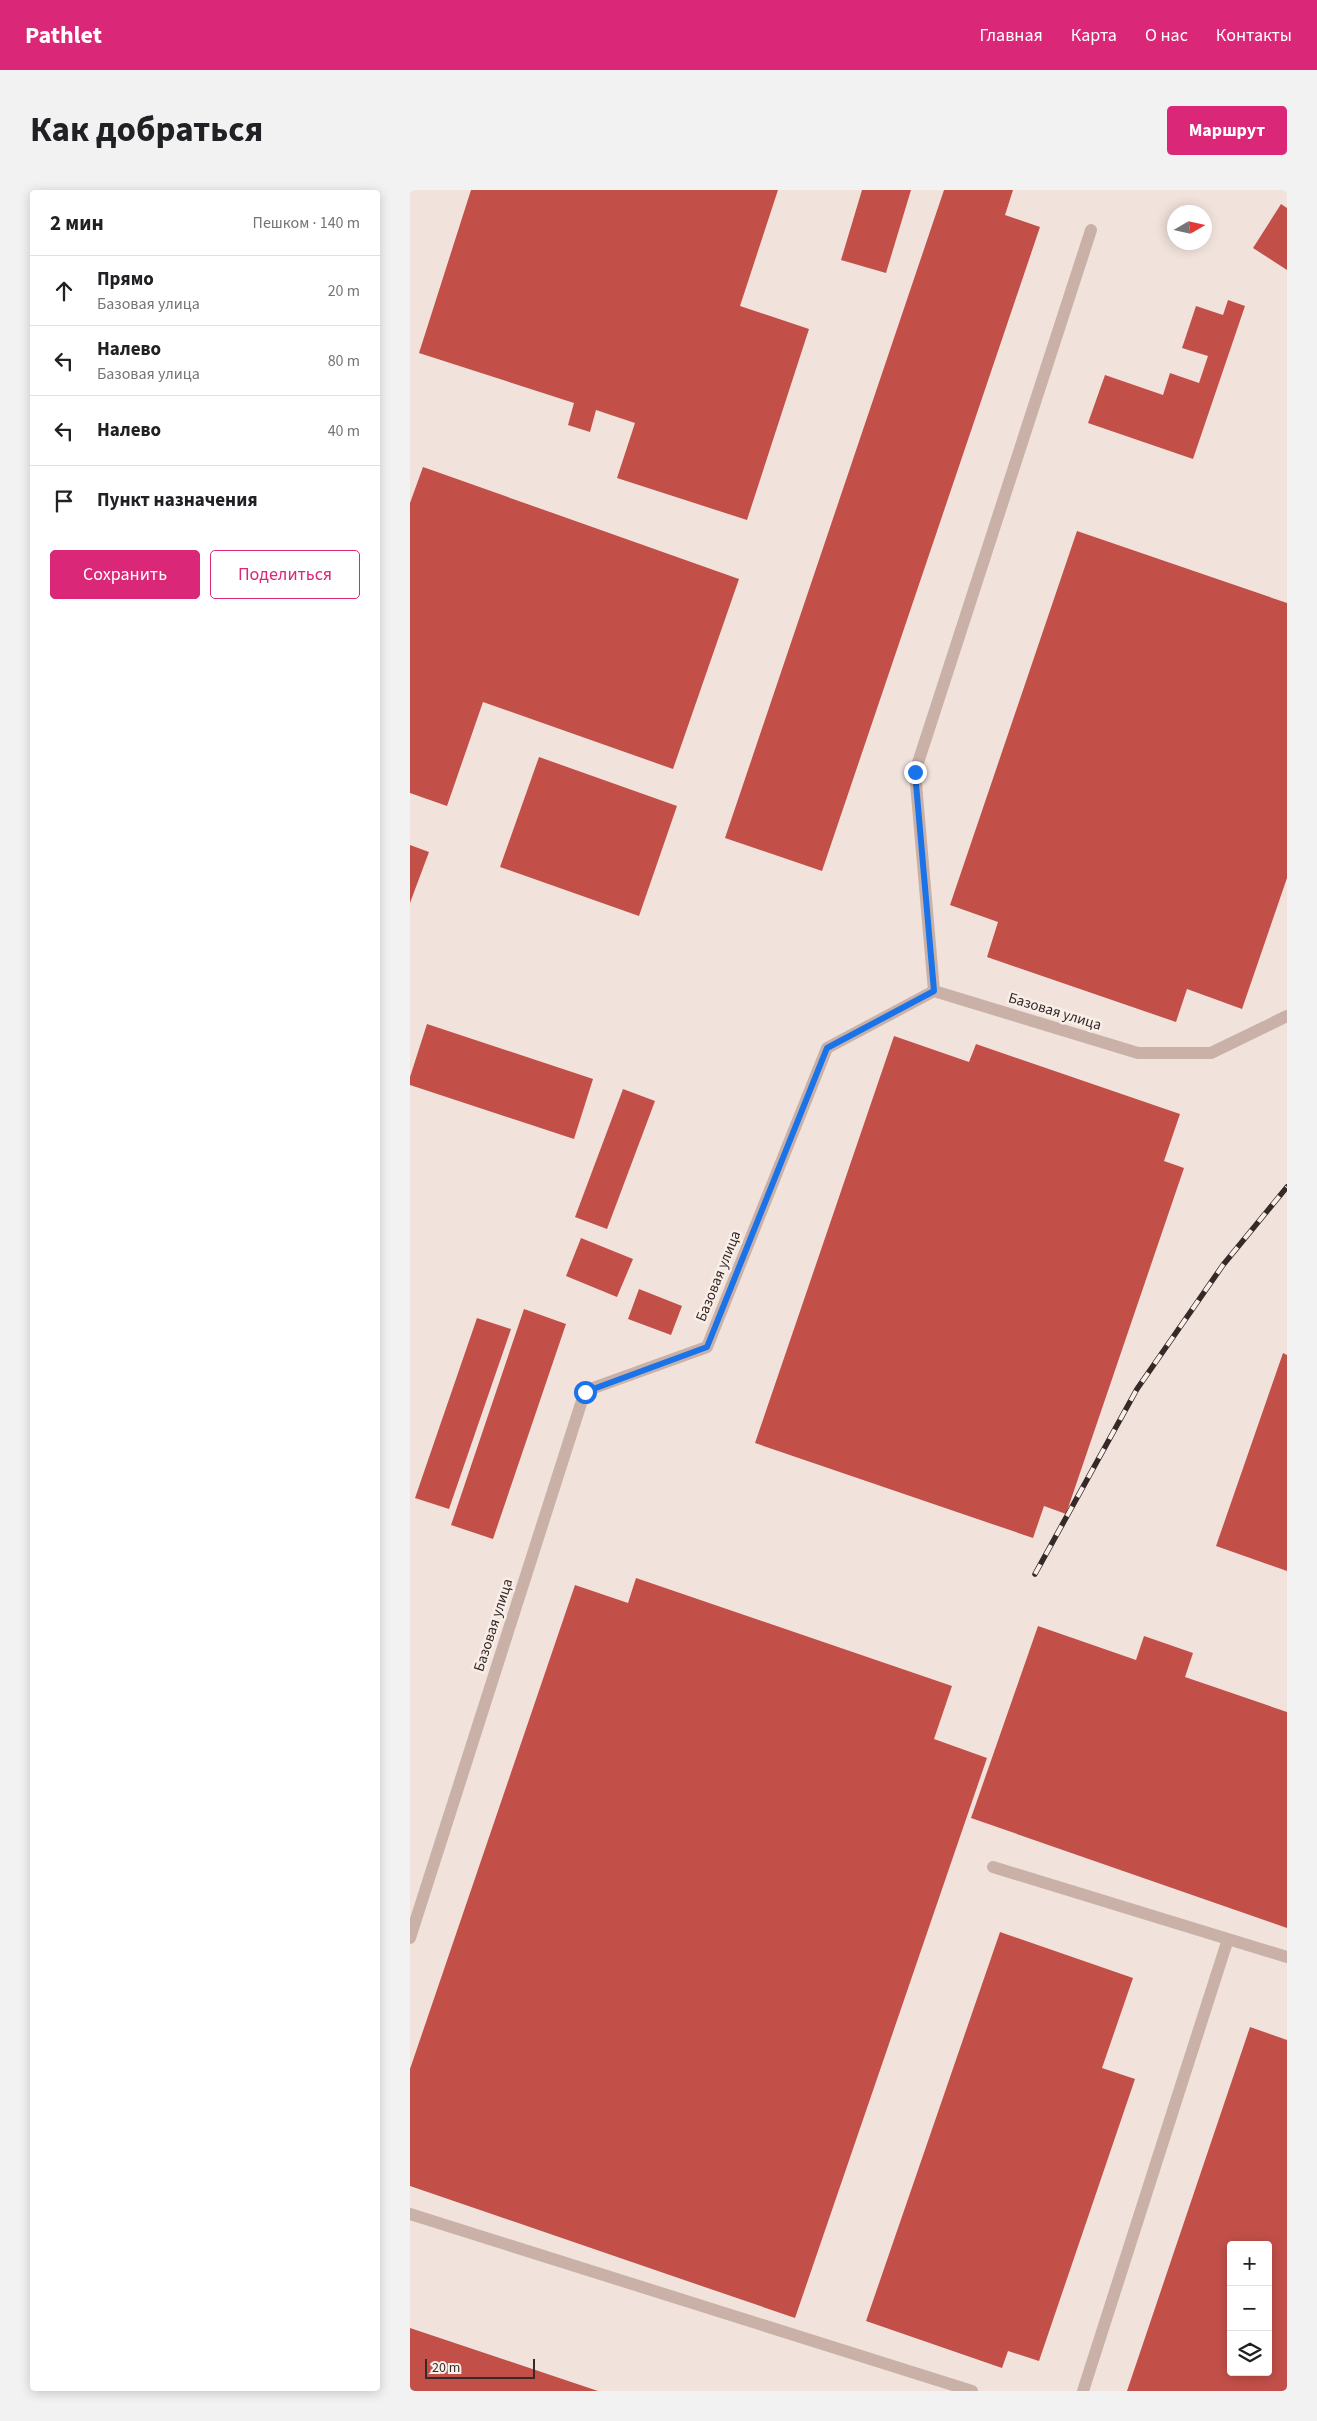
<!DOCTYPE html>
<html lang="ru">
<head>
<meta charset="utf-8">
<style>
	body { margin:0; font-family:"Source Sans 3",sans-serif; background:#f2f2f2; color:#202124 }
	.controls { position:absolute; right:15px; bottom:15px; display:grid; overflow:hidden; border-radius:5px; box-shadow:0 2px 12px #0003 }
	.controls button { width:45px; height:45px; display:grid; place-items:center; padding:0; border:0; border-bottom:1px solid #e0e0e0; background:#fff; color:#202124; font:25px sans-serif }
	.compass { position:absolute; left:757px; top:15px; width:45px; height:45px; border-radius:50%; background:#fff; box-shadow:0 2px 12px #0003; rotate:81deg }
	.scale { position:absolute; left:15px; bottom:12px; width:110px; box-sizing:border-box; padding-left:5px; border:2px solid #362a28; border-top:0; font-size:14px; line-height:18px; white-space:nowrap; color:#362a28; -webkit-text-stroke:4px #f9eee8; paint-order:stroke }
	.stop { position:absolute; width:15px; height:15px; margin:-11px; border:4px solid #1a73e8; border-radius:50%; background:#fff }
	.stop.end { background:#1a73e8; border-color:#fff; box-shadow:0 1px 5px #0008 }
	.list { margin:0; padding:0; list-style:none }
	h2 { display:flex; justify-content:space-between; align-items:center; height:65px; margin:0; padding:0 20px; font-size:21px }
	h2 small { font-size:16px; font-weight:400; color:#757577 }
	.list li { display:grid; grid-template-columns:32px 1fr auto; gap:15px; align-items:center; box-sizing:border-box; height:70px; padding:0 20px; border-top:1px solid #e0e0e0 }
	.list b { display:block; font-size:19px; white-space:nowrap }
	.list p { margin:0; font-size:16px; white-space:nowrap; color:#757577 }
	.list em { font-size:16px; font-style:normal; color:#757577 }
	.actions { display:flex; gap:10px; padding:15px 20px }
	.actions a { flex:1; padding:11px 0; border:1px solid #db2777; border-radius:5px; text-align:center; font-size:18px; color:#db2777 }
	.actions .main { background:#db2777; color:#fff }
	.icon { flex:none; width:28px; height:28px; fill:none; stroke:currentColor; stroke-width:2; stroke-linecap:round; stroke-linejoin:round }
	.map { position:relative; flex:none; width:877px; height:2201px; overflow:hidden; border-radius:5px }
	header { display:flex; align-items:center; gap:30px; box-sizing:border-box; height:70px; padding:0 25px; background:#db2777; color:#fff }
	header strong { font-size:24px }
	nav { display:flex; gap:28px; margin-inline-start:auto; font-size:18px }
	.intro { display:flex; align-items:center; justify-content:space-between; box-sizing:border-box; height:120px; padding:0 30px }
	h1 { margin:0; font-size:35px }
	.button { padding:12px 22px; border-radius:5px; background:#db2777; color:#fff; font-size:18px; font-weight:700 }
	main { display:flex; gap:30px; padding:0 30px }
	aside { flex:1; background:#fff; border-radius:5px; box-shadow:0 2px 12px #0003 }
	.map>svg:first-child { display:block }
	.building { fill:#c25049; fill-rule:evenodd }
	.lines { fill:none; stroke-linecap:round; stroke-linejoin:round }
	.service { stroke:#c9b1a8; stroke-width:12 }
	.minor { stroke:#c9b1a8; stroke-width:12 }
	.rail-casing { stroke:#362a28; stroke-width:5.5 }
	.rail { stroke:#f9eee8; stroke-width:4; stroke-dasharray:11; stroke-linecap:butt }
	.route { stroke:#1a73e8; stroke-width:6 }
	.labels { text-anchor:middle; stroke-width:5; stroke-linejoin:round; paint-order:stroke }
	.street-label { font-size:15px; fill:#362a28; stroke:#f9eee8 }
</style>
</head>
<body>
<header>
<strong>Pathlet</strong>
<nav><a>Главная</a><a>Карта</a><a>О нас</a><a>Контакты</a></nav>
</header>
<div class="intro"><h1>Как добраться</h1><a class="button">Маршрут</a></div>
<main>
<aside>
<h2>2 мин<small>Пешком · 140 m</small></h2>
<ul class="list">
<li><svg class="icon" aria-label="ahead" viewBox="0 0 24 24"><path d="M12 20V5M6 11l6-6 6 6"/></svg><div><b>Прямо</b><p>Базовая улица</p></div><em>20 m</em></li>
<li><svg class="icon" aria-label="left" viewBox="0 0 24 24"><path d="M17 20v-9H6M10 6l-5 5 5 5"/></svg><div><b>Налево</b><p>Базовая улица</p></div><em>80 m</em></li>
<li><svg class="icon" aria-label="left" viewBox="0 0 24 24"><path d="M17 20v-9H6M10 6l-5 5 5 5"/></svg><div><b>Налево</b></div><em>40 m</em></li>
<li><svg class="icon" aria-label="arrive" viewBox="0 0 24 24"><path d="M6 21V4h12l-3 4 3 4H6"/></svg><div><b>Пункт назначения</b></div></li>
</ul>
<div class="actions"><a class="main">Сохранить</a><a>Поделиться</a></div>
</aside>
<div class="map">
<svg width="877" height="2201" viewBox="0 0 877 2201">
	<rect width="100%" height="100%" fill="#f1e3dc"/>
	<path class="building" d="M 61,0 L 368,0 L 330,116 L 399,139 L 337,330 L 207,288 L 225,233 L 186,220 L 180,242 L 158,235 L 164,213 L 9,163 Z
		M 452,0 L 501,0 L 476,83 L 431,70 Z
		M 534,0 L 603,0 L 595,25 L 630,37 L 412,681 L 315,648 Z
		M 871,14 L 877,18 L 877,80 L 843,58 Z
		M 818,110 L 835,116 L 783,269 L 678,233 L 695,185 L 753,205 L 760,183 L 789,193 L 798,166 L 772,158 L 786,116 L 813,125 Z
		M 13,277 L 329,389 L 263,579 L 73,512 L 37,616 L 0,603 L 0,313 Z
		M 667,341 L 877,413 L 877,688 L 832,819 L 777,799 L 766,832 L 577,767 L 588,732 L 540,715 Z
		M 129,567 L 267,616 L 229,726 L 90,677 Z
		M 0,655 L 19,662 L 0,713 Z
		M 17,834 L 183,889 L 164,949 L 0,895 L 0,887 Z
		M 484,846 L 559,872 L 566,854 L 770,924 L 754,971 L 774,978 L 656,1324 L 634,1316 L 623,1348 L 345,1253 Z
		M 213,899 L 245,911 L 197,1039 L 165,1027 Z
		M 171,1048 L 223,1069 L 207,1107 L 156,1086 Z
		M 229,1099 L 272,1116 L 261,1145 L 218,1129 Z
		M 114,1119 L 156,1134 L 83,1349 L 41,1335 Z
		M 67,1128 L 101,1139 L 39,1319 L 5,1308 Z
		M 873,1163 L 877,1165 L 877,1381 L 806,1356 Z
		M 226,1388 L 542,1496 L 524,1549 L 577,1568 L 385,2128 L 0,1996 L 0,1879 L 165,1395 L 218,1413 Z
		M 628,1436 L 726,1470 L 734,1446 L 783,1463 L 775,1487 L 877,1522 L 877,1738 L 561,1628 Z
		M 590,1742 L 723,1788 L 692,1878 L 725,1889 L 629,2171 L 598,2161 L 592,2178 L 456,2131 Z
		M 840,1837 L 877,1850 L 877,2201 L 717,2201 ZM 821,2055 L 858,2055 L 858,2182 L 821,2182 Z
		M 0,2138 L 188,2201 L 0,2201 Z"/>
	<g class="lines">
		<path class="service" d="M 524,801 L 505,582 L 681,40
			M 583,1677 L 877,1767
			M 0,2024 L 562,2201
			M 673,2201 L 818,1749"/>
		<path class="minor" d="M 0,1748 L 175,1201 L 297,1157 L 417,858 L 524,801 L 728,863 L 801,863 L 877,826"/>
		<g class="rail-casing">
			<path id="rail" d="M 625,1384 L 727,1199 L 813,1075 L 877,997"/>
		</g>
		<use href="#rail" class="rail"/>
	</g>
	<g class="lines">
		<path class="route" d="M 175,1202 L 297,1157 L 417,858 L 524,801 L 505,582"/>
	</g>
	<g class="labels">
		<g class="street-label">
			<text transform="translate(645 821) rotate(17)" y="5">Базовая улица</text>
			<text transform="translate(308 1086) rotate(-68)" y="5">Базовая улица</text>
			<text transform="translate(83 1435) rotate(-72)" y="5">Базовая улица</text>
		</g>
	</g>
</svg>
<div class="controls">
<button>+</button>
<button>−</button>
<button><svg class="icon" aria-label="layers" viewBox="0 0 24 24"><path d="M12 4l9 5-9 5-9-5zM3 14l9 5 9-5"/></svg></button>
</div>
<svg class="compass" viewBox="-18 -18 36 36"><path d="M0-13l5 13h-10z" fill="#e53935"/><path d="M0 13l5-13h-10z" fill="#757577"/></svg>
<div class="scale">20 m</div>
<div class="stop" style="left:175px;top:1202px"></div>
<div class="stop end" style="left:505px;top:582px"></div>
</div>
</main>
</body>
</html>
